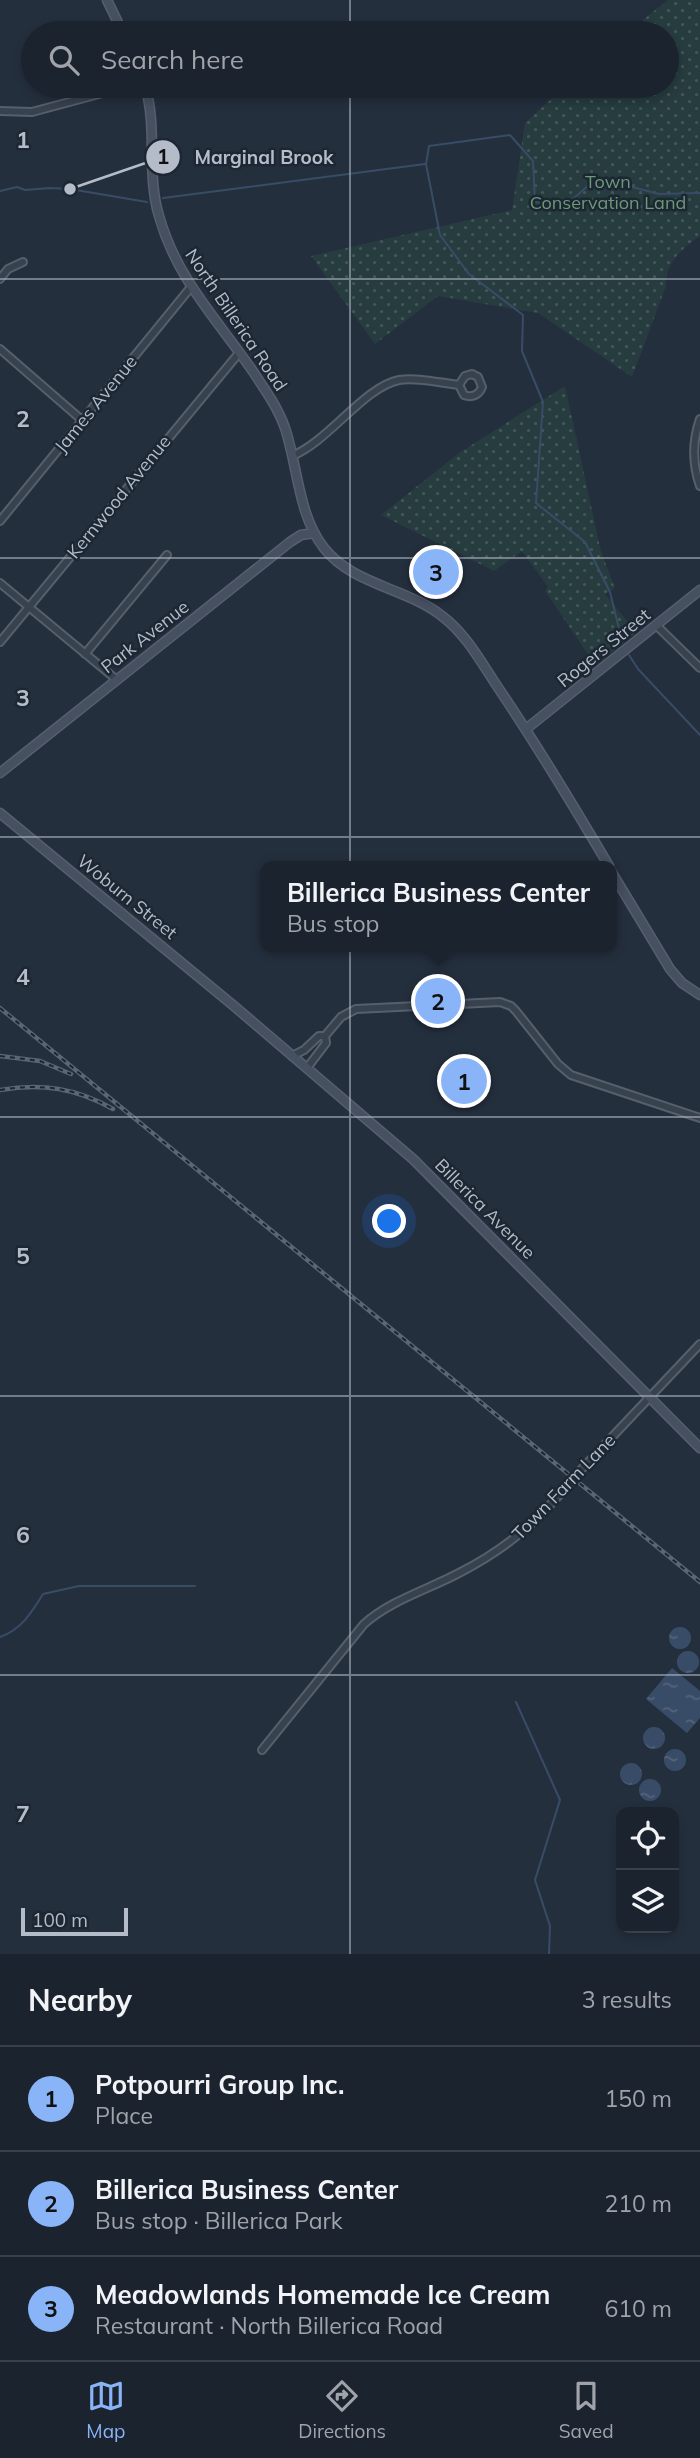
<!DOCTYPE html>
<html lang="en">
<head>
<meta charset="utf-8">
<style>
	body { margin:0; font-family:Mulish,sans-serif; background:#282f3a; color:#f1f3f6 }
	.controls { position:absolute; right:21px; bottom:21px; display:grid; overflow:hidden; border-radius:14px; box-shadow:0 4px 10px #0003 }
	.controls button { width:63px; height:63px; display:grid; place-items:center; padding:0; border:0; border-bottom:2px solid #39404a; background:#1b232e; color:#f1f3f6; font:35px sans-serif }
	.scale { position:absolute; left:21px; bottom:18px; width:107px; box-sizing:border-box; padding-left:7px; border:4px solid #b4bcc9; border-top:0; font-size:19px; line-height:24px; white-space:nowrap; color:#b4bcc9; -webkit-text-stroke:5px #1d2633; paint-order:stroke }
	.you { position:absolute; left:390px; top:1222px; width:24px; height:24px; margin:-18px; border:5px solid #fff; border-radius:50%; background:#1a73e8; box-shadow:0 0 0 10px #1a73e833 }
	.badge { display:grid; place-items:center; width:46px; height:46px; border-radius:50%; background:#8ab4f8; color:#111; font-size:23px; font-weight:700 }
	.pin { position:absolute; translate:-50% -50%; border:4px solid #fff; box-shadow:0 2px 7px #0006 }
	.popup { position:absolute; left:260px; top:861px; width:357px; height:91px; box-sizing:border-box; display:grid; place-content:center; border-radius:14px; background:#1b232e; filter:drop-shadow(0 2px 5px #0005); font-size:23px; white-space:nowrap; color:#a0a4aa }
	.popup b { font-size:26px; color:#f1f3f6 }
	.popup::after { content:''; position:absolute; left:50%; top:100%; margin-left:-14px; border:14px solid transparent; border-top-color:#1b232e }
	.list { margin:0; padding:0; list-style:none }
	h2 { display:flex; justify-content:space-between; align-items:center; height:91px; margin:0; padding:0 28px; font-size:30px }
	h2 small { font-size:23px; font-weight:400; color:#a0a4aa }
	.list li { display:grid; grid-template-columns:46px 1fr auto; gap:21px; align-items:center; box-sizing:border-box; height:105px; padding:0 28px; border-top:2px solid #39404a }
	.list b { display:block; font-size:26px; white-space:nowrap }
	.list p { margin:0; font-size:23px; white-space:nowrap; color:#a0a4aa }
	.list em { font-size:23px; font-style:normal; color:#a0a4aa }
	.icon { flex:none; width:38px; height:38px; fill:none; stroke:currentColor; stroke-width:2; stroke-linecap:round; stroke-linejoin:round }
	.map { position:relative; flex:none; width:700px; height:1954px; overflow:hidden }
	.search { position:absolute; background:#1b232e; box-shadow:0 4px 10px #0003; left:21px; right:21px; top:21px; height:77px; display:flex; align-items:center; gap:18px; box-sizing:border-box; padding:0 24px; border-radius:38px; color:#a0a4aa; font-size:26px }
	.sheet { height:406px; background:#1b232e }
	nav { display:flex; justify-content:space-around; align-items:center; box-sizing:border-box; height:98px; border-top:2px solid #39404a; background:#1b232e; font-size:19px; color:#a0a4aa }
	nav a { display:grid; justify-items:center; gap:4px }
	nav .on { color:#8ab4f8 }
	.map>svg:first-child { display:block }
	.green { fill:url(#green-dots) }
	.water { fill:url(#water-ripples) }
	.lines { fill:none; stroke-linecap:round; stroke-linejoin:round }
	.stream { stroke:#394c67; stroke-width:2 }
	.street-casing { stroke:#565f6c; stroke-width:10 }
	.secondary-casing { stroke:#565f6c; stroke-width:11 }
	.street { stroke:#38414e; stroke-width:6 }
	.secondary { stroke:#465061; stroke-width:8 }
	.rail-casing { stroke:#5a6575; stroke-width:4.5 }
	.rail { stroke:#1d2633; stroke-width:2; stroke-dasharray:5; stroke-linecap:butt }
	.street-bridge-casing { stroke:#565f6c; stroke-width:10; stroke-linecap:butt }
	.street-bridge { stroke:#38414e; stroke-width:6 }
	.grid { fill:none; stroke:#b4bcc9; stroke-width:2; stroke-opacity:0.55 }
	.labels { text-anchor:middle; stroke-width:5; stroke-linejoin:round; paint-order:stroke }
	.park-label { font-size:18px; fill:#6b9a76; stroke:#1d2633 }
	.street-label { font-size:18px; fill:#b4bcc9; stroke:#1d2633 }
	.grid-label { font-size:23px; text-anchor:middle; font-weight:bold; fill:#b4bcc9; stroke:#1d2633; stroke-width:5; stroke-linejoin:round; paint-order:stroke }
	.leader { fill:none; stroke:#b4bcc9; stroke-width:2.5 }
	.callout-dot { fill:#b4bcc9; stroke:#1d2633; stroke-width:2.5 }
	.mark-label { font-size:21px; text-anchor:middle; font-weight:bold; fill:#111 }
	.callout-label { font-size:19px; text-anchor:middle; font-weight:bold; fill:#b4bcc9; stroke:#1d2633; stroke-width:5; stroke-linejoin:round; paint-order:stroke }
</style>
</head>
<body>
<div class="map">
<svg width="700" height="1954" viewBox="0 0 700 1954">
	<defs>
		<pattern id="green-dots" width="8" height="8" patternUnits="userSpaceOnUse" patternTransform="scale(1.75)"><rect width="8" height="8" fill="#263c3f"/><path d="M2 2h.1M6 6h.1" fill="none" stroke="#435659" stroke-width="1.8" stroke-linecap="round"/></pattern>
		<pattern id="water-ripples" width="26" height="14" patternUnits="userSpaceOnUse" patternTransform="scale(1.75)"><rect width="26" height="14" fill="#394c67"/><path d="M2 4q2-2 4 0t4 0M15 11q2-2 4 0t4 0" fill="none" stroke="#53647b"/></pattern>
	</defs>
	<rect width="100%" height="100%" fill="#242f3e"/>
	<path class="green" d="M 668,0 L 700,0 L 700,236 C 681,250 666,261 666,286 L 632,377 L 538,313 L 438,296 L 375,344 L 311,256 L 512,210 L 525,123 L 565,86 L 667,86 L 667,33 L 626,33 Z
		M 565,386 L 601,552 L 615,588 L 605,594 L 636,632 L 596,666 L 545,591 L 548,587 L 522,551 L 494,571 L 381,515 L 459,453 Z"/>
	<path class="water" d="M669 1638a11 11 0 1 1 22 0a11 11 0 1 1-22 0Z
		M677 1662a11 11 0 1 1 22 0a11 11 0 1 1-22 0Z
		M 672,1668 L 700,1691 L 700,1718 L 687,1733 L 646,1699 Z
		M643 1738a11 11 0 1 1 22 0a11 11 0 1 1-22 0Z
		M664 1760a11 11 0 1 1 22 0a11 11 0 1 1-22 0Z
		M620 1774a11 11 0 1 1 22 0a11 11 0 1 1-22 0Z
		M639 1790a11 11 0 1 1 22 0a11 11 0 1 1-22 0Z"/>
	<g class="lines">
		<path class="stream" d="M 0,191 L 17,187 L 25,190 L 50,188 L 70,189 L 147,202
			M 163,198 L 425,164
			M 622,641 L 610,592 L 585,542 L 536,503 L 543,402 L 522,351 L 523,315 L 469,274 L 440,235 L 426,164 L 429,146 L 510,135 L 533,161 L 535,202 L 566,205 L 597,178 L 659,194 L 700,193
			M 629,655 L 638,669 L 700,735
			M 0,1637 C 21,1630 32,1612 43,1594 L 79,1586 L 195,1586
			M 516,1702 L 560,1800 L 535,1880 L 550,1926 L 549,1954"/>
		<g class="street-casing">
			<path id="street" d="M 0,111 L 32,112 L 129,86
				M 0,279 L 8,269 L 23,262
				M 0,349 L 83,421
				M 700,419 C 692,442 692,463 700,486
				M 292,456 C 329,441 364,387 399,380 C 418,377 440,383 459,385 L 464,395 C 472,398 479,395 482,387 L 478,377 L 472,374 L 465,376 L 459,385
				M 0,521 L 191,287
				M 0,583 L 117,680
				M 657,626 L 700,668
				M 0,642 L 239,353
				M 85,654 L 167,555
				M 292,1056 L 304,1050 L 319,1036 L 325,1036
				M 307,1068 L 326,1043 L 325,1036 L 341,1017 L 356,1009 L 500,1002 L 511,1006 L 516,1011 L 558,1064 L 571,1075 L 700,1118
				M 578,1473 L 700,1344
				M 262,1750 L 364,1624 C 391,1600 427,1590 459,1573 C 508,1548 536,1522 572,1481"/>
		</g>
		<g class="secondary-casing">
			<path id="secondary" d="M 107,0 L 123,33
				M 145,86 C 158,128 146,173 159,216 C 177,280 218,320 254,373 C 266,391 278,408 285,428 C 298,467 298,515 324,548 C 353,585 407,588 442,616 C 466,634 481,662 497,686 C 537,745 573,805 609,866
				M 526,729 L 700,590
				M 0,773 L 290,542 L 301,535 L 314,533
				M 0,813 L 234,1006 L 413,1159 L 700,1448
				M 611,871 L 670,969 L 682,983 L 700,995"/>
		</g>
		<use href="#street" class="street"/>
		<use href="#secondary" class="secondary"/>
		<g class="rail-casing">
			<path id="rail" d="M 0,1008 L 700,1582
				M 0,1056 L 40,1061 L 71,1074
				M 0,1090 C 42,1083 76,1088 113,1109"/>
		</g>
		<use href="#rail" class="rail"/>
		<g class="street-bridge-casing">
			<path id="street-bridge" d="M 572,1481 L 578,1473"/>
		</g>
		<use href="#street-bridge" class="street-bridge"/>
	</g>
	<path class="grid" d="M 350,0 L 350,33M 350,86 L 350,1954M 0,279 L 700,279M 0,558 L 700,558M 0,837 L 700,837M 0,1117 L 700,1117M 0,1396 L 700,1396M 0,1675 L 700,1675"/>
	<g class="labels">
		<g class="park-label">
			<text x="608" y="188">Town<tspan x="608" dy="21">Conservation Land</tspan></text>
		</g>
		<g class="street-label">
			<text transform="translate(236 320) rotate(56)" y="6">North Billerica Road</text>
			<text transform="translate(96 404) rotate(-51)" y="6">James Avenue</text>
			<text transform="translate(119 497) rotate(-51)" y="6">Kernwood Avenue</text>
			<text transform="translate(145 637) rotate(-38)" y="6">Park Avenue</text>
			<text transform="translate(604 648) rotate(-39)" y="6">Rogers Street</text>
			<text transform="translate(127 897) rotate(39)" y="6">Woburn Street</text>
			<text transform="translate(485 1209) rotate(45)" y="6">Billerica Avenue</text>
			<text transform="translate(564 1487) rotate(-46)" y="6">Town Farm Lane</text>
		</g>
	</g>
	<g class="grid-label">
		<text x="23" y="148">1</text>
		<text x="23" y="427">2</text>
		<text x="23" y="706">3</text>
		<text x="23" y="985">4</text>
		<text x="23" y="1264">5</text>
		<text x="23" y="1543">6</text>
		<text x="23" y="1822">7</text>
	</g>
	<path class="leader" d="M70 189L163 157"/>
	<g class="callout-dot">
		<circle cx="70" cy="189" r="7"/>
		<circle cx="163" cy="157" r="18"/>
	</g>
	<g class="mark-label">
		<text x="163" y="164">1</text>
	</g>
	<g class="callout-label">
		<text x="264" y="164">Marginal Brook</text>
	</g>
</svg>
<div class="controls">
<button><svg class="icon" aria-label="locate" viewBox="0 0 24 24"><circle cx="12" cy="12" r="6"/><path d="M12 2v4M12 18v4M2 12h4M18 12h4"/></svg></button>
<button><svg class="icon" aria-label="layers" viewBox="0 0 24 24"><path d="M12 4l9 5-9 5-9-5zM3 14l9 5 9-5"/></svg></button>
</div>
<div class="scale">100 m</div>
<div class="you"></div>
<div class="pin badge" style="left:464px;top:1081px">1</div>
<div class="pin badge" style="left:438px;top:1001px">2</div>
<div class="popup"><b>Billerica Business Center</b>Bus stop</div>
<div class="pin badge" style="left:436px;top:572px">3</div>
<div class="search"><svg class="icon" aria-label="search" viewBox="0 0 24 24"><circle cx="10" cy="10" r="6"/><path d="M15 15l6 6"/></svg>Search here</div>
</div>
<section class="sheet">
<h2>Nearby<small>3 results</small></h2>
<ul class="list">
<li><span class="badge">1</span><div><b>Potpourri Group Inc.</b><p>Place</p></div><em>150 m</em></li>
<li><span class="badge">2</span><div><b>Billerica Business Center</b><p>Bus stop · Billerica Park</p></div><em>210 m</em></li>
<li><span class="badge">3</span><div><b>Meadowlands Homemade Ice Cream</b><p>Restaurant · North Billerica Road</p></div><em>610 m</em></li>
</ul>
</section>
<nav>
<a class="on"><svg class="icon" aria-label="map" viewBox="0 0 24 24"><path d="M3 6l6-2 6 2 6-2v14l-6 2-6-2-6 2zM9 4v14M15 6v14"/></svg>Map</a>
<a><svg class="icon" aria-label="directions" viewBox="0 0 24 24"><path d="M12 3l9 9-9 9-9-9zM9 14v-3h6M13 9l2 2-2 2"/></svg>Directions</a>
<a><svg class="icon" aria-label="saved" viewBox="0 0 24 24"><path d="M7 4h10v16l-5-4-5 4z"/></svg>Saved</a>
</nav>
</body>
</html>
